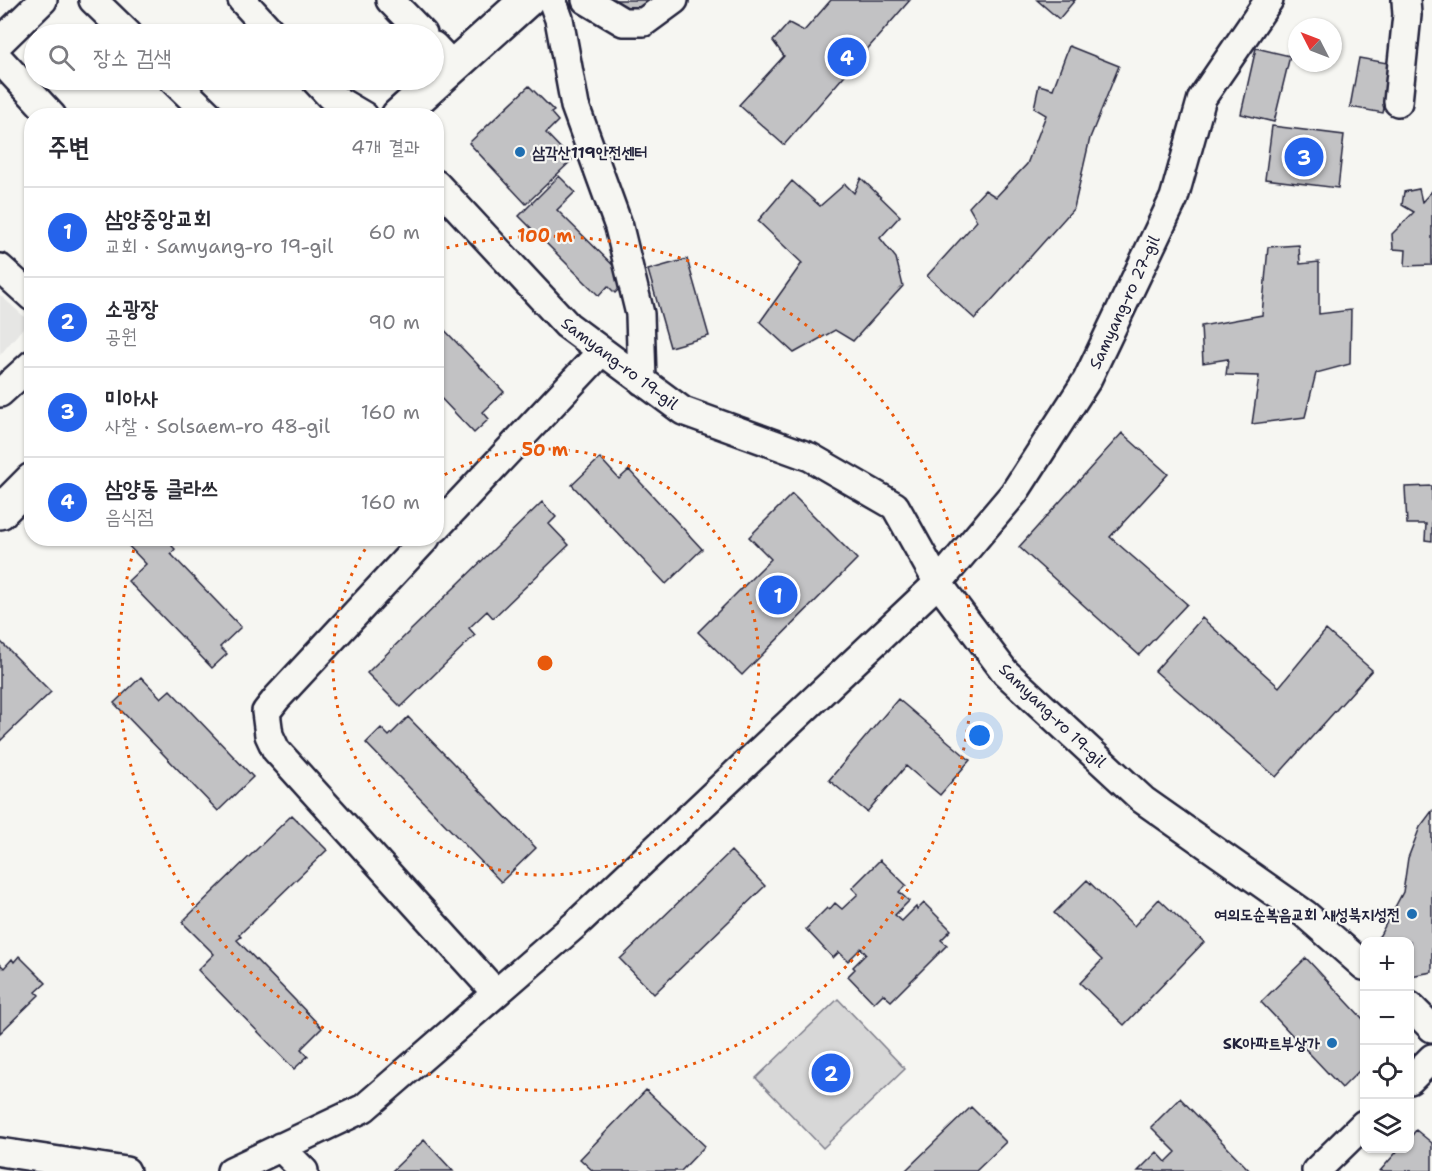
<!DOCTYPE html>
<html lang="ko">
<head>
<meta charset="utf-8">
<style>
	body { margin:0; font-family:"Shantell Sans","Poor Story",sans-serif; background:#f2f2f3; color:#2b2b33 }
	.controls { position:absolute; right:18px; bottom:18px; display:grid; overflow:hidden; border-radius:12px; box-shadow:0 2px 4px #0004 }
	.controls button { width:54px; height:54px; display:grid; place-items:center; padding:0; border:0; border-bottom:2px solid #e1e1e2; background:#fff; color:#2b2b33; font:30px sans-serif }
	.compass { position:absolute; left:1288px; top:18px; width:54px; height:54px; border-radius:50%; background:#fff; box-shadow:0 2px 4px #0004; rotate:312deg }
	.you { position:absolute; left:980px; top:736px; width:21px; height:21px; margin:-15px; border:4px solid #fff; border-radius:50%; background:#1a73e8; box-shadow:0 0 0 9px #1a73e833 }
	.badge { display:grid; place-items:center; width:39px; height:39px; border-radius:50%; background:#2563eb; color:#fff; font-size:20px; font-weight:700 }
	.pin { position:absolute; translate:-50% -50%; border:3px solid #fff; box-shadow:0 2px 6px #0006 }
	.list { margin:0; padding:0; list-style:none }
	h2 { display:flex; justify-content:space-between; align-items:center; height:78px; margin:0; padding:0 24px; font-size:26px }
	h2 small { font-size:20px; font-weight:400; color:#7c7c81 }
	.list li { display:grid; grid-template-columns:39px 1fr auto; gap:18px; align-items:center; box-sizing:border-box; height:90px; padding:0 24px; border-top:2px solid #e1e1e2 }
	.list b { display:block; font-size:22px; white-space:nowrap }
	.list p { margin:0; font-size:20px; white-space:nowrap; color:#7c7c81 }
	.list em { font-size:20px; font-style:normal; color:#7c7c81 }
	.icon { flex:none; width:33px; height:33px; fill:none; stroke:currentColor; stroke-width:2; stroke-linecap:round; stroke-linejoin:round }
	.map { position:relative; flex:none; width:1432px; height:1171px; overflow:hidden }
	.search { position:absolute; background:#fff; box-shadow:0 2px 4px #0004; left:24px; top:24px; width:420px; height:66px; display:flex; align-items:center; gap:15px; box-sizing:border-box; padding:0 21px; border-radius:33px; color:#7c7c81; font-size:22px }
	.panel { position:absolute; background:#fff; box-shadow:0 2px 4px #0004; left:24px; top:108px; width:420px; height:438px; border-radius:24px }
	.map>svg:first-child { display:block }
	.built { fill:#e6e6e4 }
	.green { fill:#d7d7d7; stroke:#7c7c89; stroke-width:1.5 }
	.building { fill:#c2c2c4; stroke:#22223b; stroke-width:1.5 }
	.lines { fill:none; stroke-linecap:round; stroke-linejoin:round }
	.minor-casing { stroke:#22223b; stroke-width:32 }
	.major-casing { stroke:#22223b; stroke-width:38 }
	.minor { stroke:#f6f6f2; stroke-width:27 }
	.major { stroke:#f6f6f2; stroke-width:33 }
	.ring { fill:none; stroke:#e8590c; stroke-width:3; stroke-dasharray:3 6 }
	.poi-dot { fill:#1f6fb2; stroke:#f6f6f2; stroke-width:2 }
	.labels { text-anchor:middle; stroke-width:4.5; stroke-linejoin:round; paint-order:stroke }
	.poi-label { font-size:16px; font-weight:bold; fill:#22223b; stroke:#f6f6f2; text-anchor:end }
	.street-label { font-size:16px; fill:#22223b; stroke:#f6f6f2 }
	.centre { fill:#e8590c; stroke:#f6f6f2; stroke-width:3 }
	.ring-label { font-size:18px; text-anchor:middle; font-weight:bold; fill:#e8590c; stroke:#f6f6f2; stroke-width:4.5; stroke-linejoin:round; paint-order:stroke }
</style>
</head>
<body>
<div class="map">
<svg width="1432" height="1171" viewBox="0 0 1432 1171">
	<rect width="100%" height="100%" fill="#f6f6f2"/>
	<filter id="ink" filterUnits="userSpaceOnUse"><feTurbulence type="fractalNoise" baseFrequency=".0167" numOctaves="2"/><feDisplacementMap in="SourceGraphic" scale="12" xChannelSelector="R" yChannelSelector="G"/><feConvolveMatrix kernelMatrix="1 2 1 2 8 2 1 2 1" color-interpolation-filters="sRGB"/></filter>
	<g filter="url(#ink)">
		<path class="built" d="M 0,295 L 29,321 L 0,355 Z"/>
		<path class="green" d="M 838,999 L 905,1069 L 823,1148 L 756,1078 Z"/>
		<path class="building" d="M 601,0 L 660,0 L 643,16 Z
			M 831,0 L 910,0 L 784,145 L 739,105 L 784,56 L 773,41 L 789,23 L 804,31 Z
			M 1037,0 L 1075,0 L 1059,19 Z
			M 1069,46 L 1119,66 L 1090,138 L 1074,208 L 975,319 L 927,276 L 977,221 L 969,207 L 985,190 L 996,197 L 1027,164 L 1046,115 L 1034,108 L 1039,85 L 1053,89 Z
			M 1256,48 L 1290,56 L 1274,122 L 1241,114 Z
			M 1359,58 L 1393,64 L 1383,113 L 1350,107 Z
			M 529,86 L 554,111 L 551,113 L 558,121 L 546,133 L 572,160 L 526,204 L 469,143 Z
			M 1272,126 L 1344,135 L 1338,188 L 1265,179 Z
			M 559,176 L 575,192 L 557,210 L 628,280 L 615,293 L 608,286 L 599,296 L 519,216 Z
			M 861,178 L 900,216 L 880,238 L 896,258 L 903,286 L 853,341 L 835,330 L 794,353 L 760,322 L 802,263 L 758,221 L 792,181 L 820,206 L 845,184 L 854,193 Z
			M 1419,189 L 1422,202 L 1432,191 L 1432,265 L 1405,266 L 1406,250 L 1393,249 L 1392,234 L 1414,212 L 1402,205 L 1404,192 Z
			M 1299,245 L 1300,264 L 1319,262 L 1319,314 L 1351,310 L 1350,364 L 1316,373 L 1305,417 L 1252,424 L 1259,376 L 1226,375 L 1228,359 L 1203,363 L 1201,326 L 1262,315 L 1268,247 Z
			M 687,259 L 709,336 L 670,347 L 648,270 Z
			M 436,321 L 504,392 L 483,412 L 489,419 L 474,433 L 436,393 Z
			M 1122,433 L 1168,474 L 1110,537 L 1187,604 L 1139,655 L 1019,547 Z
			M 600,458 L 619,479 L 629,470 L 702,549 L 666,584 L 572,485 Z
			M 1432,486 L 1432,541 L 1425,540 L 1426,524 L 1407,524 L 1405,487 Z
			M 792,494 L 857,559 L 742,675 L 698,632 L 771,559 L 749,537 Z
			M 542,502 L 556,517 L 549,524 L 569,545 L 493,618 L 487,611 L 469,628 L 475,635 L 401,707 L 367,673 Z
			M 121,538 L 180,538 L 172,546 L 175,549 L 171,554 L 241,627 L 220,647 L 227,654 L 212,668 L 128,581 L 146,564 Z
			M 1202,618 L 1279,687 L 1326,630 L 1372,670 L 1276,777 L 1155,671 Z
			M 0,641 L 51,692 L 0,741 Z
			M 141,677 L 161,698 L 170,690 L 253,777 L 218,811 L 114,703 Z
			M 898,699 L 970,760 L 940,795 L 906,766 L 867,812 L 829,780 Z
			M 408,717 L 536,848 L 501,882 L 366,743 L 381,728 L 389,736 Z
			M 1432,811 L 1432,972 L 1410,976 L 1410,942 L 1374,942 L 1380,935 L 1403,892 L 1408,858 L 1420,827 Z
			M 292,815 L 327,850 L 239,935 L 241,937 L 237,940 L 322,1028 L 301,1049 L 308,1056 L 294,1069 L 198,970 L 214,954 L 182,922 Z
			M 731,851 L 765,886 L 654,994 L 620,959 Z
			M 880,860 L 906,885 L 899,892 L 909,901 L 895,915 L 902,921 L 916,907 L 917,910 L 924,903 L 951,930 L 941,940 L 947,945 L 891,1001 L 883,994 L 874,1003 L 848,976 L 855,969 L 853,967 L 866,954 L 861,948 L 848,961 L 839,952 L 833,958 L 806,929 L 827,908 L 829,910 L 835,903 L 842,909 L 858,894 L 852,888 Z
			M 1087,880 L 1134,926 L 1159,899 L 1204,942 L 1124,1025 L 1080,983 L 1102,960 L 1054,913 Z
			M 19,956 L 46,983 L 36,992 L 39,995 L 0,1033 L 0,964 L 4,968 L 12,959 L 14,962 Z
			M 1306,958 L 1364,1020 L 1364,1066 L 1342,1088 L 1261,1002 Z
			M 646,1090 L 705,1146 L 681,1171 L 593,1171 L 580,1159 Z
			M 1180,1098 L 1250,1171 L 1138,1171 L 1157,1152 L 1166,1162 L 1176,1152 L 1151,1127 Z
			M 971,1107 L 1006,1142 L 976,1171 L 905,1171 Z
			M 1416,1130 L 1432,1143 L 1432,1171 L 1380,1171 L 1400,1148 L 1410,1148 L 1410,1138 Z
			M 424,1140 L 453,1171 L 392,1171 Z"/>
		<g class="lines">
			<g class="minor-casing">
				<path id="minor" d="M 93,0 L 128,34
					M 242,0 L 273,34
					M 390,0 L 423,34
					M 552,0 L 559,19 L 575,106 L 619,227 L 640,314 L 642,381
					M 586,0 L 623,22 L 644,22 L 674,0
					M 0,42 L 43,0
					M 434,46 L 453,66
					M 0,60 L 52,116
					M 173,80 L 210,116
					M 315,80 L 330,96 L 364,116
					M 1398,102 L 1407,15 L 1406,0
					M 436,184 L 567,325 L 683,411 L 810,457 L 895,506 L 938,583 L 1005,672 L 1143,800 L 1305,914 L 1364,966
					M 0,268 L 32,297
					M 0,393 L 32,364
					M 436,528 L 602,351
					M 426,538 L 277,698 L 266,712 L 269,735 L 276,750 L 496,993
					M 1410,1006 L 1432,1028
					M 1410,1080 L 1432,1058
					M 280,1147 L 304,1171
					M 0,1152 L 126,1171
					M 231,1171 L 364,1108 L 576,924 L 938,583 L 1014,493 L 1087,380 L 1174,198 L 1202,98 L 1269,0
					M 1316,1171 L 1364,1124"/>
			</g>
			<g class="major-casing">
				<path id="major" d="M 398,116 L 527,0
					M 0,512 L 32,480"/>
			</g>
			<use href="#minor" class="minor"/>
			<use href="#major" class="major"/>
		</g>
	</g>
	<g class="ring">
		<path d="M437 479A213 213 0 1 1 372 539"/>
		<path d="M438 250A427 427 0 1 1 136 542"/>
	</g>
	<g class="poi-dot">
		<circle cx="520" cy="152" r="6"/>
		<circle cx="1412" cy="914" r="6"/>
		<circle cx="1332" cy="1043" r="6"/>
	</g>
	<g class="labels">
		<g class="poi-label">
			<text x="532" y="158" text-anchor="start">삼각산119안전센터</text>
			<text x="1400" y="920">여의도순복음교회 새성북지성전</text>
			<text x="1320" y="1049">SK아파트부상가</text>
		</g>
		<g class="street-label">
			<text transform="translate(1124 302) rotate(-65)" y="6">Samyang-ro 27-gil</text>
			<text transform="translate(620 363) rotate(37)" y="6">Samyang-ro 19-gil</text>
			<text transform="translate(1053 715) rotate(44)" y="6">Samyang-ro 19-gil</text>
		</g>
	</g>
	<circle cx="545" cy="663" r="9" class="centre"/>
	<g class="ring-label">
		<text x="545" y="242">100 m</text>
		<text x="545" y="456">50 m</text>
	</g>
</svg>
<div class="controls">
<button>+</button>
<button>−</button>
<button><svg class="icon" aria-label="locate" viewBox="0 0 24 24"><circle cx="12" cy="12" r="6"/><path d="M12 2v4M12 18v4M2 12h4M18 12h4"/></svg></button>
<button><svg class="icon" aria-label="layers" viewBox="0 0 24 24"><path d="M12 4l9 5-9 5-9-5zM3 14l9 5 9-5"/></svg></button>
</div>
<svg class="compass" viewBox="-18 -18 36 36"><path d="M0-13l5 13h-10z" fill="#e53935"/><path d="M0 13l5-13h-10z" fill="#7c7c81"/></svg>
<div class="you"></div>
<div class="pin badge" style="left:778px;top:595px">1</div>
<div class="pin badge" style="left:831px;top:1073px">2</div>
<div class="pin badge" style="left:1304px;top:157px">3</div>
<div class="pin badge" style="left:847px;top:57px">4</div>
<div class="search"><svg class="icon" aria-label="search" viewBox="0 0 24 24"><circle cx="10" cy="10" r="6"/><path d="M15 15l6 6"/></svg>장소 검색</div>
<section class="panel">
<h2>주변<small>4개 결과</small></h2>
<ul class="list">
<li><span class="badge">1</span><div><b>삼양중앙교회</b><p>교회 · Samyang-ro 19-gil</p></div><em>60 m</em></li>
<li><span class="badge">2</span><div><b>소광장</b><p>공원</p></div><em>90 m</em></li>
<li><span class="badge">3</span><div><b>미아사</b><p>사찰 · Solsaem-ro 48-gil</p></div><em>160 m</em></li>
<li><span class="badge">4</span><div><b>삼양동 클라쓰</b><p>음식점</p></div><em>160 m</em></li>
</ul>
</section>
</div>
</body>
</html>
